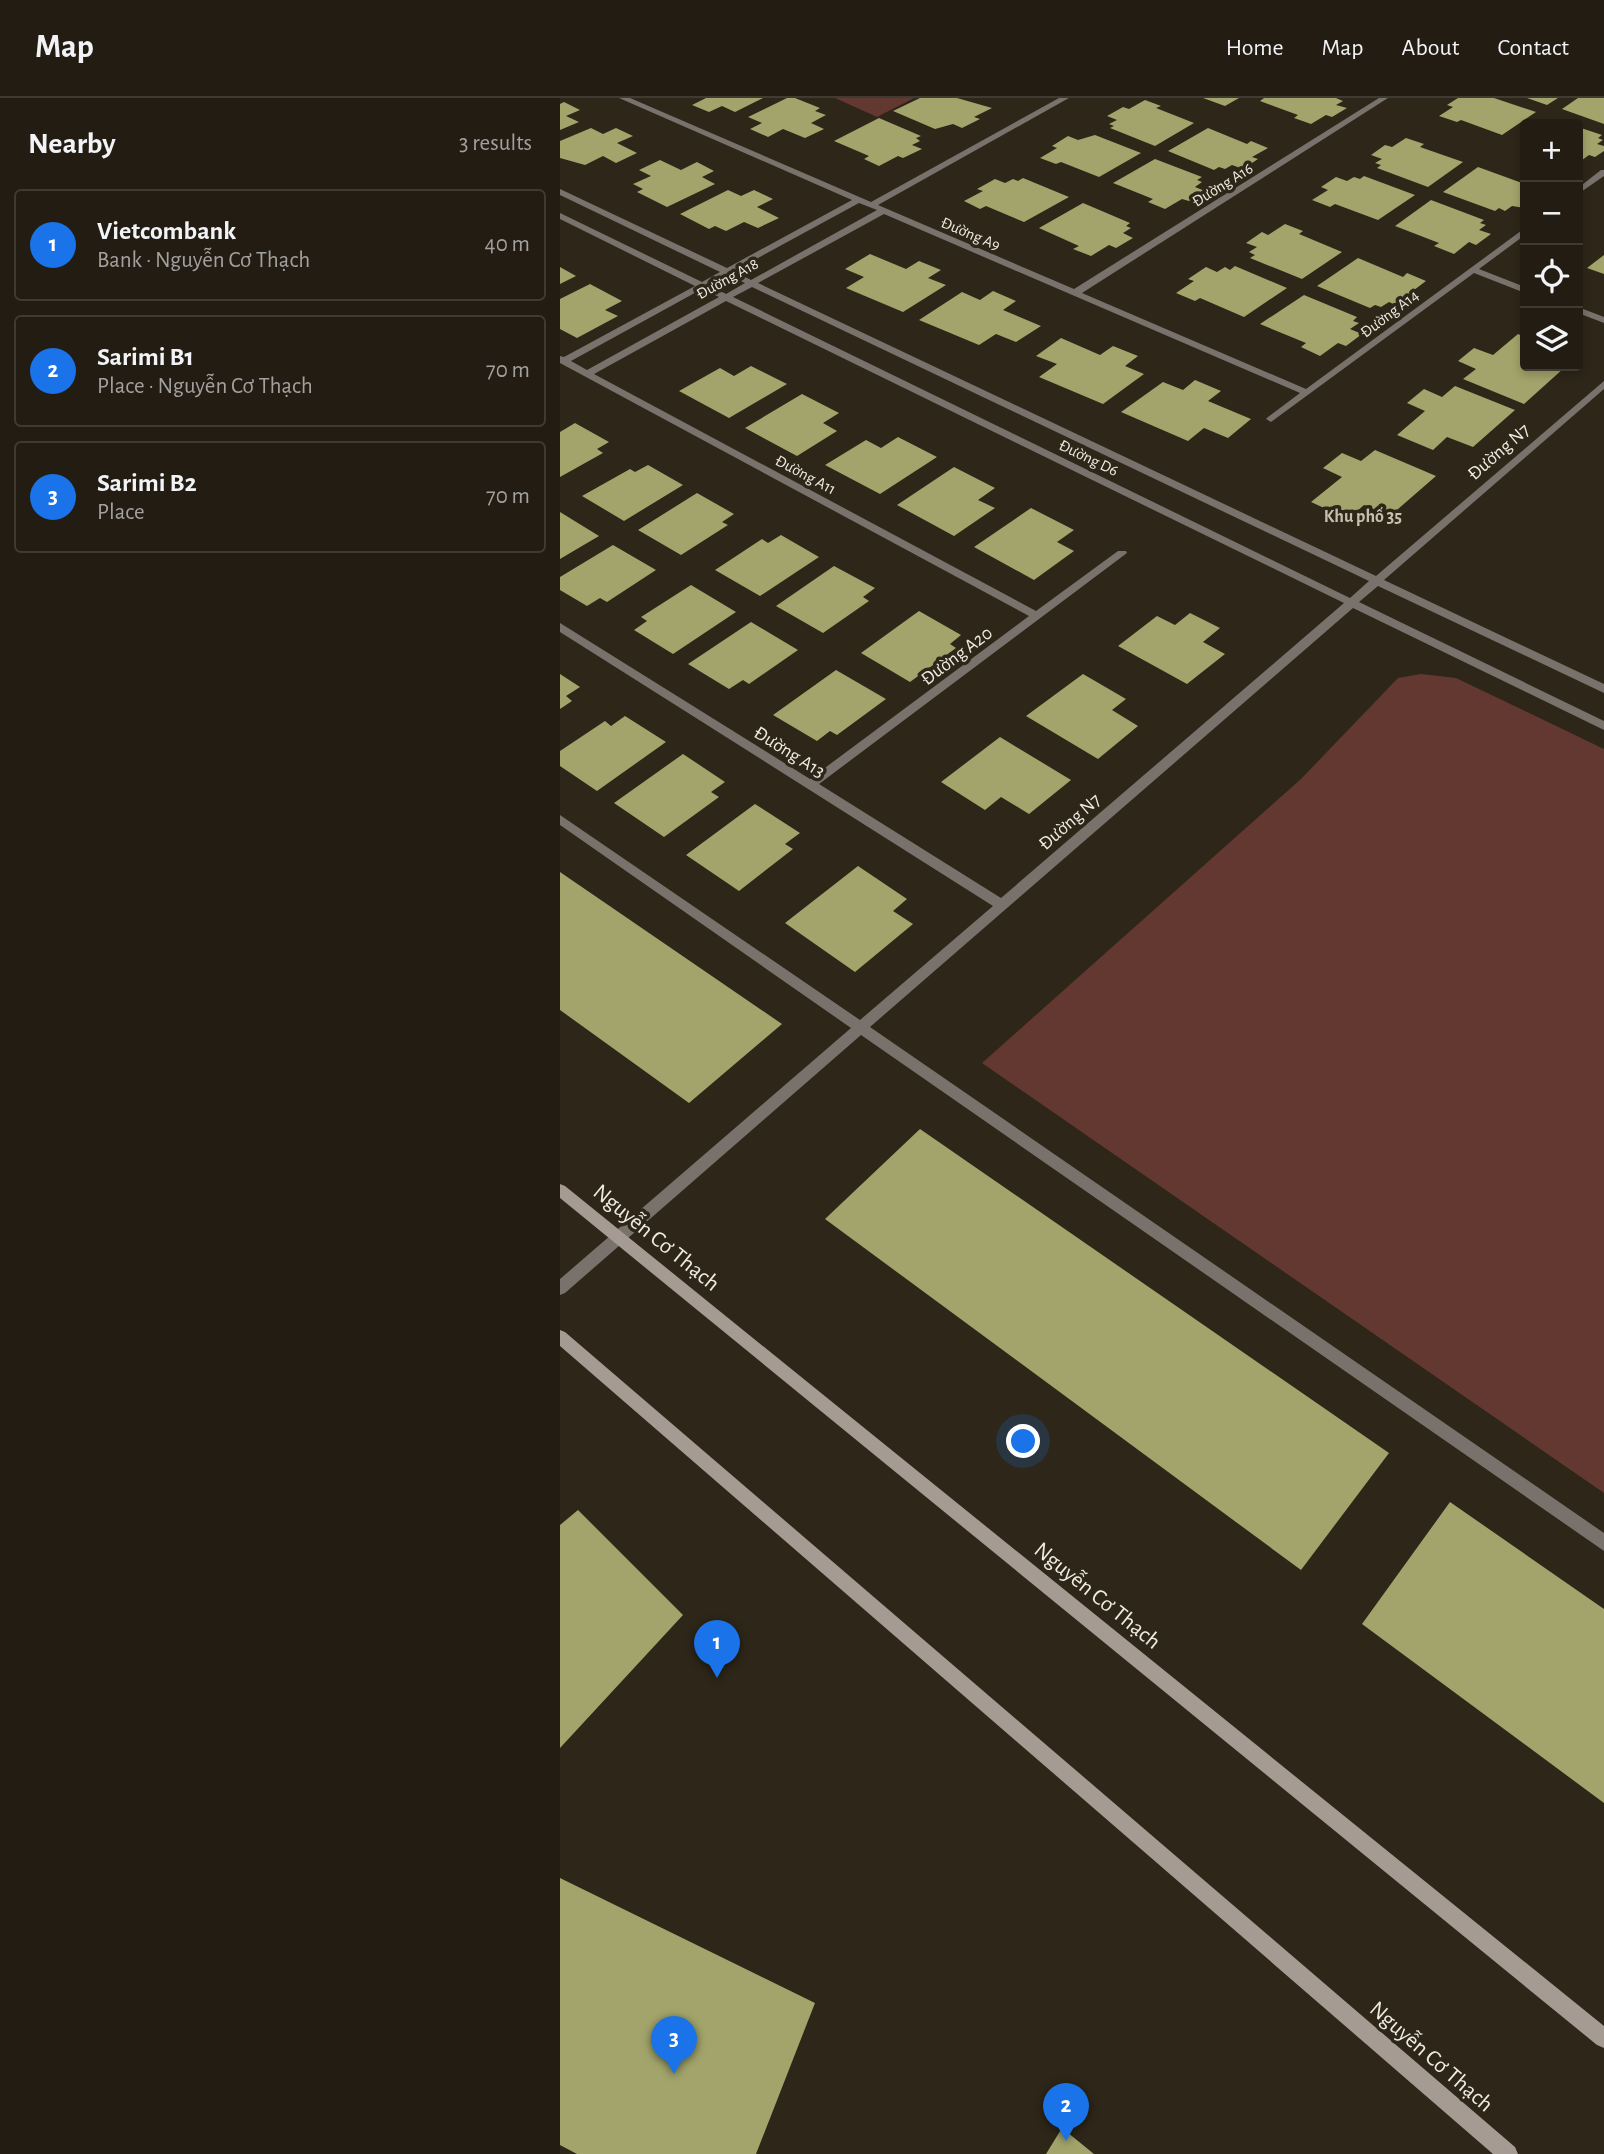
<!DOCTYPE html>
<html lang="en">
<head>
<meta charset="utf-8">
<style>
	body { margin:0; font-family:"Alegreya Sans",sans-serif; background:#2a251b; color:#f1f3f6 }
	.controls { position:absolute; right:21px; top:21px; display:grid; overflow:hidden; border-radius:7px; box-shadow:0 4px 10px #0003 }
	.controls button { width:63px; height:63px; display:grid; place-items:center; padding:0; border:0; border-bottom:2px solid #3f3a32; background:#221c12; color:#f1f3f6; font:35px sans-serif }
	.you { position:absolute; left:464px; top:1344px; width:24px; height:24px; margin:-18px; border:5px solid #fff; border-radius:50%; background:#1a73e8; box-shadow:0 0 0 10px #1a73e833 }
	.badge { display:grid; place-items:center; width:46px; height:46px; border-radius:50%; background:#1a73e8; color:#fff; font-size:23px; font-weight:700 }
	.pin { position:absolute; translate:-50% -58px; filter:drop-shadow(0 2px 4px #0008) }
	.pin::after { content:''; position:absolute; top:37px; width:24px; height:21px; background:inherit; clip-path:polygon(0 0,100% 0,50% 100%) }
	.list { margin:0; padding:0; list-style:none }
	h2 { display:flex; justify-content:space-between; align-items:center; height:91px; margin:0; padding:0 28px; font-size:30px }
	h2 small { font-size:23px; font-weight:400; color:#a2a19f }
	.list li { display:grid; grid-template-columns:46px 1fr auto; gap:21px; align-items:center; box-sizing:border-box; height:112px; margin:0 14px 14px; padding:0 14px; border:2px solid #3f3a32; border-radius:7px }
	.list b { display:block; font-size:26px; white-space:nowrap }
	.list p { margin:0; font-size:23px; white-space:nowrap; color:#a2a19f }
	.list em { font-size:23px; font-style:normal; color:#a2a19f }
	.icon { flex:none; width:38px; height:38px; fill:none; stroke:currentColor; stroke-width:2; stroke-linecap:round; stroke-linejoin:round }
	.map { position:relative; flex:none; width:1044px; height:2056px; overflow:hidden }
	header { display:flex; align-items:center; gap:42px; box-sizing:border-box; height:98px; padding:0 35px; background:#221c12; border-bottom:2px solid #3f3a32 }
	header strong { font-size:33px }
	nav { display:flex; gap:38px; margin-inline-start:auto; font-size:24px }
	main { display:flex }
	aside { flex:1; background:#221c12 }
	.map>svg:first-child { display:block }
	.green { fill:#633830 }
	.building { fill:#a2a46b }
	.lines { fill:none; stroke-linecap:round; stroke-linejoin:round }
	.street { fill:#78716c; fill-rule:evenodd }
	.secondary { fill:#a69b93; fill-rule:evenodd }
	.labels { text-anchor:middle; stroke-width:7; stroke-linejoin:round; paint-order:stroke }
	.far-street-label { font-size:16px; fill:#f0ebe2; stroke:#2e2618 }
	.far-neighbourhood-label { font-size:18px; font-weight:bold; fill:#c7beac; stroke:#2e2618 }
	.street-label { font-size:19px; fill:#f0ebe2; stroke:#2e2618 }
	.near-street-label { font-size:23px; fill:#f0ebe2; stroke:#2e2618 }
</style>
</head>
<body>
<header>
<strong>Map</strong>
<nav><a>Home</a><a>Map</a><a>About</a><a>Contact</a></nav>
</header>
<main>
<aside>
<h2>Nearby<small>3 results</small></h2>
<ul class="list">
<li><span class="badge">1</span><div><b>Vietcombank</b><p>Bank · Nguyễn Cơ Thạch</p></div><em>40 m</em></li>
<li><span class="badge">2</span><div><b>Sarimi B1</b><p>Place · Nguyễn Cơ Thạch</p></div><em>70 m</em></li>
<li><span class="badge">3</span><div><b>Sarimi B2</b><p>Place</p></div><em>70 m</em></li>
</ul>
</aside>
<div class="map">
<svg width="1044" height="2056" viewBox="0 0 1044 2056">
	<rect width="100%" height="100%" fill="#2e2618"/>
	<path class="green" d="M 275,0 L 354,0 L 317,19 Z
		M 861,576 L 896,580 L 1044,651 L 1044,1395 L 422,965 L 741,681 L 838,580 Z"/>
	<path class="building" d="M 146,0 L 203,0 L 175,14 L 162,8 L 149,14 L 132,7 Z
		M 227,0 L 235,0 L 260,10 L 255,13 L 266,17 L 251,25 L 264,31 L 245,40 L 223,31 L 208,39 L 190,31 L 202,25 L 188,19 Z
		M 360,0 L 397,0 L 432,10 L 414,19 L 420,21 L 402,30 L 393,26 L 375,31 L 333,13 Z
		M 643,0 L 679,0 L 665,8 Z
		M 704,0 L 776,0 L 783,3 L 776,7 L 787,10 L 772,19 L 766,17 L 751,26 L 734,20 L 738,17 L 700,3 Z
		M 898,0 L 934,0 L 976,14 L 942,37 L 901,22 L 897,24 L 879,18 L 893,9 L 887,7 Z
		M 967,0 L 998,0 L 987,7 Z
		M 1018,0 L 1044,0 L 1044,26 L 1002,11 Z
		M 585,2 L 601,8 L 596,10 L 634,25 L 595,48 L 550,30 L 554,28 L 549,26 L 557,22 L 547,18 L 563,9 L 569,11 Z
		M 4,4 L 20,12 L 6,18 L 19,24 L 0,32 L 0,6 Z
		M 319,20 L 361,38 L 356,40 L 360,43 L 352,47 L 362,51 L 343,60 L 338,58 L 319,68 L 304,61 L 309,58 L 274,43 Z
		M 1018,29 L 1042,37 L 1038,40 L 1043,42 L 1037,46 L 1044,48 L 1044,53 L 1035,59 L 1029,57 L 1018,65 Z
		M 31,30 L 43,36 L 56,30 L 73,38 L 57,45 L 77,55 L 56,65 L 43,58 L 25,67 L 0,60 L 0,43 Z
		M 648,30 L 687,46 L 691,43 L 708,50 L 692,59 L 698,61 L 683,71 L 672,67 L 665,71 L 659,69 L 654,72 L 608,53 Z
		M 535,37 L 581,55 L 539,79 L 501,64 L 496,66 L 480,60 L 497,50 L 492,48 L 508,38 L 518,42 Z
		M 846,40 L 864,46 L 860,49 L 903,64 L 868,89 L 817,70 L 821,67 L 815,65 L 822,61 L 811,57 L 825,47 L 832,49 Z
		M 595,61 L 642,79 L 637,82 L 642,84 L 635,89 L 645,93 L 629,103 L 622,101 L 605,111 L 588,104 L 593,101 L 553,85 Z
		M 100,62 L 121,72 L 137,64 L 154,73 L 142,79 L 155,86 L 107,109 L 77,94 L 83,91 L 73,86 L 91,78 L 79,72 Z
		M 918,69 L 962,85 L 965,83 L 965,110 L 952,108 L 945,113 L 939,110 L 935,113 L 883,94 Z
		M 804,78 L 855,97 L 818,122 L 775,106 L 770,109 L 752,102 L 768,92 L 761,89 L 776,79 L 787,83 L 794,79 L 800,81 Z
		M 463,80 L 509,99 L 464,124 L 426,108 L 420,111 L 404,103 L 423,93 L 417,91 L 435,81 L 445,85 L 453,81 L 458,83 Z
		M 168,92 L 181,98 L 194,92 L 213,101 L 197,109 L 219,120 L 198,130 L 184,124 L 166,133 L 155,128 L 149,131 L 120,116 Z
		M 871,102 L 924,122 L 920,125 L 926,127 L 919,132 L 931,136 L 916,147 L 909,144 L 894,156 L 874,148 L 879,145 L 835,128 Z
		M 523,105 L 570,125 L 566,128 L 571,130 L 563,135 L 573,140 L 556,150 L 549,147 L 531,158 L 513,151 L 519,148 L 479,130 Z
		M 725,126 L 743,133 L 739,136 L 782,154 L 742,181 L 690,160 L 695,157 L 689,154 L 697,149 L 686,145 L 702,134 L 708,137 Z
		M 310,156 L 346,171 L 359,163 L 381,172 L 368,180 L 386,187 L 343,214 L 286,190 L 304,179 L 285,171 Z
		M 1044,157 L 1044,176 L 1027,170 Z
		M 798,160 L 843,179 L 847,175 L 866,183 L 850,195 L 857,198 L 840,209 L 829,204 L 821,209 L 815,207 L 810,210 L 757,188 Z
		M 675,168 L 727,190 L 684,219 L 640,200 L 635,203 L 616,195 L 634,183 L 628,181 L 646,169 L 657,174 L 665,169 L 670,172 Z
		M 0,169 L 16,178 L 0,186 Z
		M 30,186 L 62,203 L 45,212 L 58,218 L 17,240 L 0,231 L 0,201 Z
		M 433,193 L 456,203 L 443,212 L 481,228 L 456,244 L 436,236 L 419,247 L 359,222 L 402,194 L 420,202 Z
		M 744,197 L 797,219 L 793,223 L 799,225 L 790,231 L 802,236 L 786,248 L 778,245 L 760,258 L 741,249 L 746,245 L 700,226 Z
		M 958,236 L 965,239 L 965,268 L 997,268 L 1004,270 L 964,306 L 903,281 L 916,271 L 898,263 L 914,250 L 933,257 Z
		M 501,240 L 540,257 L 553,248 L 578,258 L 565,268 L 584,276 L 543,306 L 479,279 L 497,266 L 476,258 Z
		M 191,268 L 227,286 L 169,320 L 119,293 L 160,270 L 174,278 Z
		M 635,282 L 661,293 L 648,303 L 691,321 L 668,340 L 644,330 L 628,343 L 561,314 L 603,284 L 623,292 Z
		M 895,288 L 955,312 L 913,349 L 887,339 L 873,352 L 837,337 L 865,313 L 847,305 L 864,291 L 882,299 Z
		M 242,296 L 279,315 L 263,325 L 277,333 L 237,358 L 185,330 Z
		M 15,325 L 49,344 L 37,351 L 43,355 L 0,379 L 0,334 Z
		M 338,339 L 377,359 L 320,396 L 265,367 L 306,342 L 321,350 Z
		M 815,352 L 876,378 L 830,418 L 804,407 L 788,421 L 751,404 L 782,379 L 763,370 L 782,355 L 801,363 Z
		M 88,367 L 123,387 L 64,423 L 22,398 L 70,371 L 75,374 Z
		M 394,369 L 435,390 L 418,402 L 435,410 L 394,438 L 337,407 Z
		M 137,395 L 174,416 L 162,424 L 168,427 L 121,457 L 78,432 Z
		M 471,410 L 514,432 L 497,444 L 514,453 L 474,482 L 414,449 Z
		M 0,414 L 39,438 L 0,461 Z
		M 221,437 L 259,459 L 200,498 L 155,472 L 202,441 L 208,445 Z
		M 53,447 L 96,472 L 47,504 L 40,500 L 27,508 L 0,492 L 0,479 Z
		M 274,468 L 315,490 L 303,499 L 309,503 L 263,535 L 216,508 Z
		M 131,487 L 176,514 L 113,556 L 74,532 L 87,523 L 81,519 Z
		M 359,513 L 401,537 L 390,546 L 396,550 L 350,584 L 301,555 Z
		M 630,515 L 660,530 L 643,544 L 665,556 L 627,586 L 558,548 L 597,518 L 615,527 Z
		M 191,524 L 238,552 L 189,586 L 183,582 L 169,591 L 128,566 Z
		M 276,572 L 326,601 L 277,637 L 270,633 L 257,643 L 213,617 Z
		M 0,576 L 20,589 L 6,598 L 12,603 L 0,611 Z
		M 523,576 L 566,601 L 552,612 L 578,628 L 538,661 L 466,618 Z
		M 65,618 L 106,644 L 37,693 L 0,668 L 0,653 L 45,623 L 51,628 Z
		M 440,639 L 511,682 L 469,716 L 441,699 L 425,712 L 381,684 Z
		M 123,656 L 165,684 L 151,694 L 159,699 L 104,739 L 54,705 Z
		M 195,706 L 240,735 L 225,746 L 233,751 L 179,793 L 126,757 Z
		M 298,768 L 347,801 L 333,813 L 353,826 L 295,874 L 225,825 Z
		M 0,774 L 222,926 L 129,1005 L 0,912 Z
		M 360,1031 L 829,1355 L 741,1472 L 265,1121 Z
		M 890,1404 L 1044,1511 L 1044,1705 L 802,1526 Z
		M 18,1412 L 123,1517 L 0,1650 L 0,1427 Z
		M 0,1780 L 255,1905 L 196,2056 L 17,2056 L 0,2047 Z
		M 502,2030 L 534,2056 L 486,2056 Z"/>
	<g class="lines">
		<path class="street" d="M 59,0 L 70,0 L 311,104 L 499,0 L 509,0 L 318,107 L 514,191 L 819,0 L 828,0 L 522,195 L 746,291 L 965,130 L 965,137 L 919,171 L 965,189 L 965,195 L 914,175 L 711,324 L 706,321 L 708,319 L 740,295 L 324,116 L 198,185 L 816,478 L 1044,283 L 1044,291 L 824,482 L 1044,586 L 1044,595 L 818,488 L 799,504 L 1044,623 L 1044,632 L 793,510 L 310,929 L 1044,1435 L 1044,1453 L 301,937 L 5,1195 L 0,1197 L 0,1181 L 291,930 L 0,727 L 0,717 L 300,922 L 433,808 L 0,534 L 0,525 L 250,681 L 469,518 L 0,265 L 0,258 L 4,259 L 135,188 L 0,121 L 0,115 L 142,184 L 160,174 L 0,97 L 0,91 L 167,170 L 292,102 ZM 299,105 L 317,112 L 191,182 L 174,173 ZM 167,177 L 185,185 L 166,196 L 149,187 ZM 192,189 L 809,483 L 790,500 L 173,199 ZM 142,191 L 159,199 L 27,272 L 11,263 ZM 166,203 L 784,505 L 441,800 L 259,686 L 567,455 L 566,453 L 558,453 L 476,513 L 34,276 Z
			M 1041,72 L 1044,72 L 1044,78 L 1018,96 L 1018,90 Z
			M 1018,209 L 1044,219 L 1044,225 L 1018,215 Z"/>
		<path class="secondary" d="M 0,1086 L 5,1088 L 1044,1928 L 1044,1950 L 1037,1947 L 0,1100 Z
			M 0,1232 L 5,1234 L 955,2049 L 958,2056 L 933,2056 L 0,1248 Z"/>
	</g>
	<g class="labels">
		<g class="far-street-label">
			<text transform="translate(662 86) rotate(-32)" y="6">Đường A16</text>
			<text transform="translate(411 135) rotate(23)" y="6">Đường A9</text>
			<text transform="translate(167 180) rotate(-29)" y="6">Đường A18</text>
			<text transform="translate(829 215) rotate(-37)" y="6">Đường A14</text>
			<text transform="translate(529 359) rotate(26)" y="6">Đường D6</text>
			<text transform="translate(246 376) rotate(28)" y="6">Đường A11</text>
		</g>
		<g class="far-neighbourhood-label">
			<text x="803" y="424">Khu phố 35</text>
		</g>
		<g class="street-label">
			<text transform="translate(938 353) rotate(-41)" y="7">Đường N7</text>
			<text transform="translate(396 557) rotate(-37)" y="7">Đường A20</text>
			<text transform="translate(230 653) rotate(32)" y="7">Đường A13</text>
			<text transform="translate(509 723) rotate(-41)" y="7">Đường N7</text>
		</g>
		<g class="near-street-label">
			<text transform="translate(97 1139) rotate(39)" y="8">Nguyễn Cơ Thạch</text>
			<text transform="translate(538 1497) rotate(39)" y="8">Nguyễn Cơ Thạch</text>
			<text transform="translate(872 1958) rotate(41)" y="8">Nguyễn Cơ Thạch</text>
		</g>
	</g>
</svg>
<div class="controls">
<button>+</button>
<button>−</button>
<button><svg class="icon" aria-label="locate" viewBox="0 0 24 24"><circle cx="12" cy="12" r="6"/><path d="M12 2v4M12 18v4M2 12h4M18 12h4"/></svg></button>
<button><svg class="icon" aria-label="layers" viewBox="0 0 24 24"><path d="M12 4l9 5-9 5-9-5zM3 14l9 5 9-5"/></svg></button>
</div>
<div class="you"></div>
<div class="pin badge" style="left:157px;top:1580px">1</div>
<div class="pin badge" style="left:506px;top:2043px">2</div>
<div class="pin badge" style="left:114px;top:1976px">3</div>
</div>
</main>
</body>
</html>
